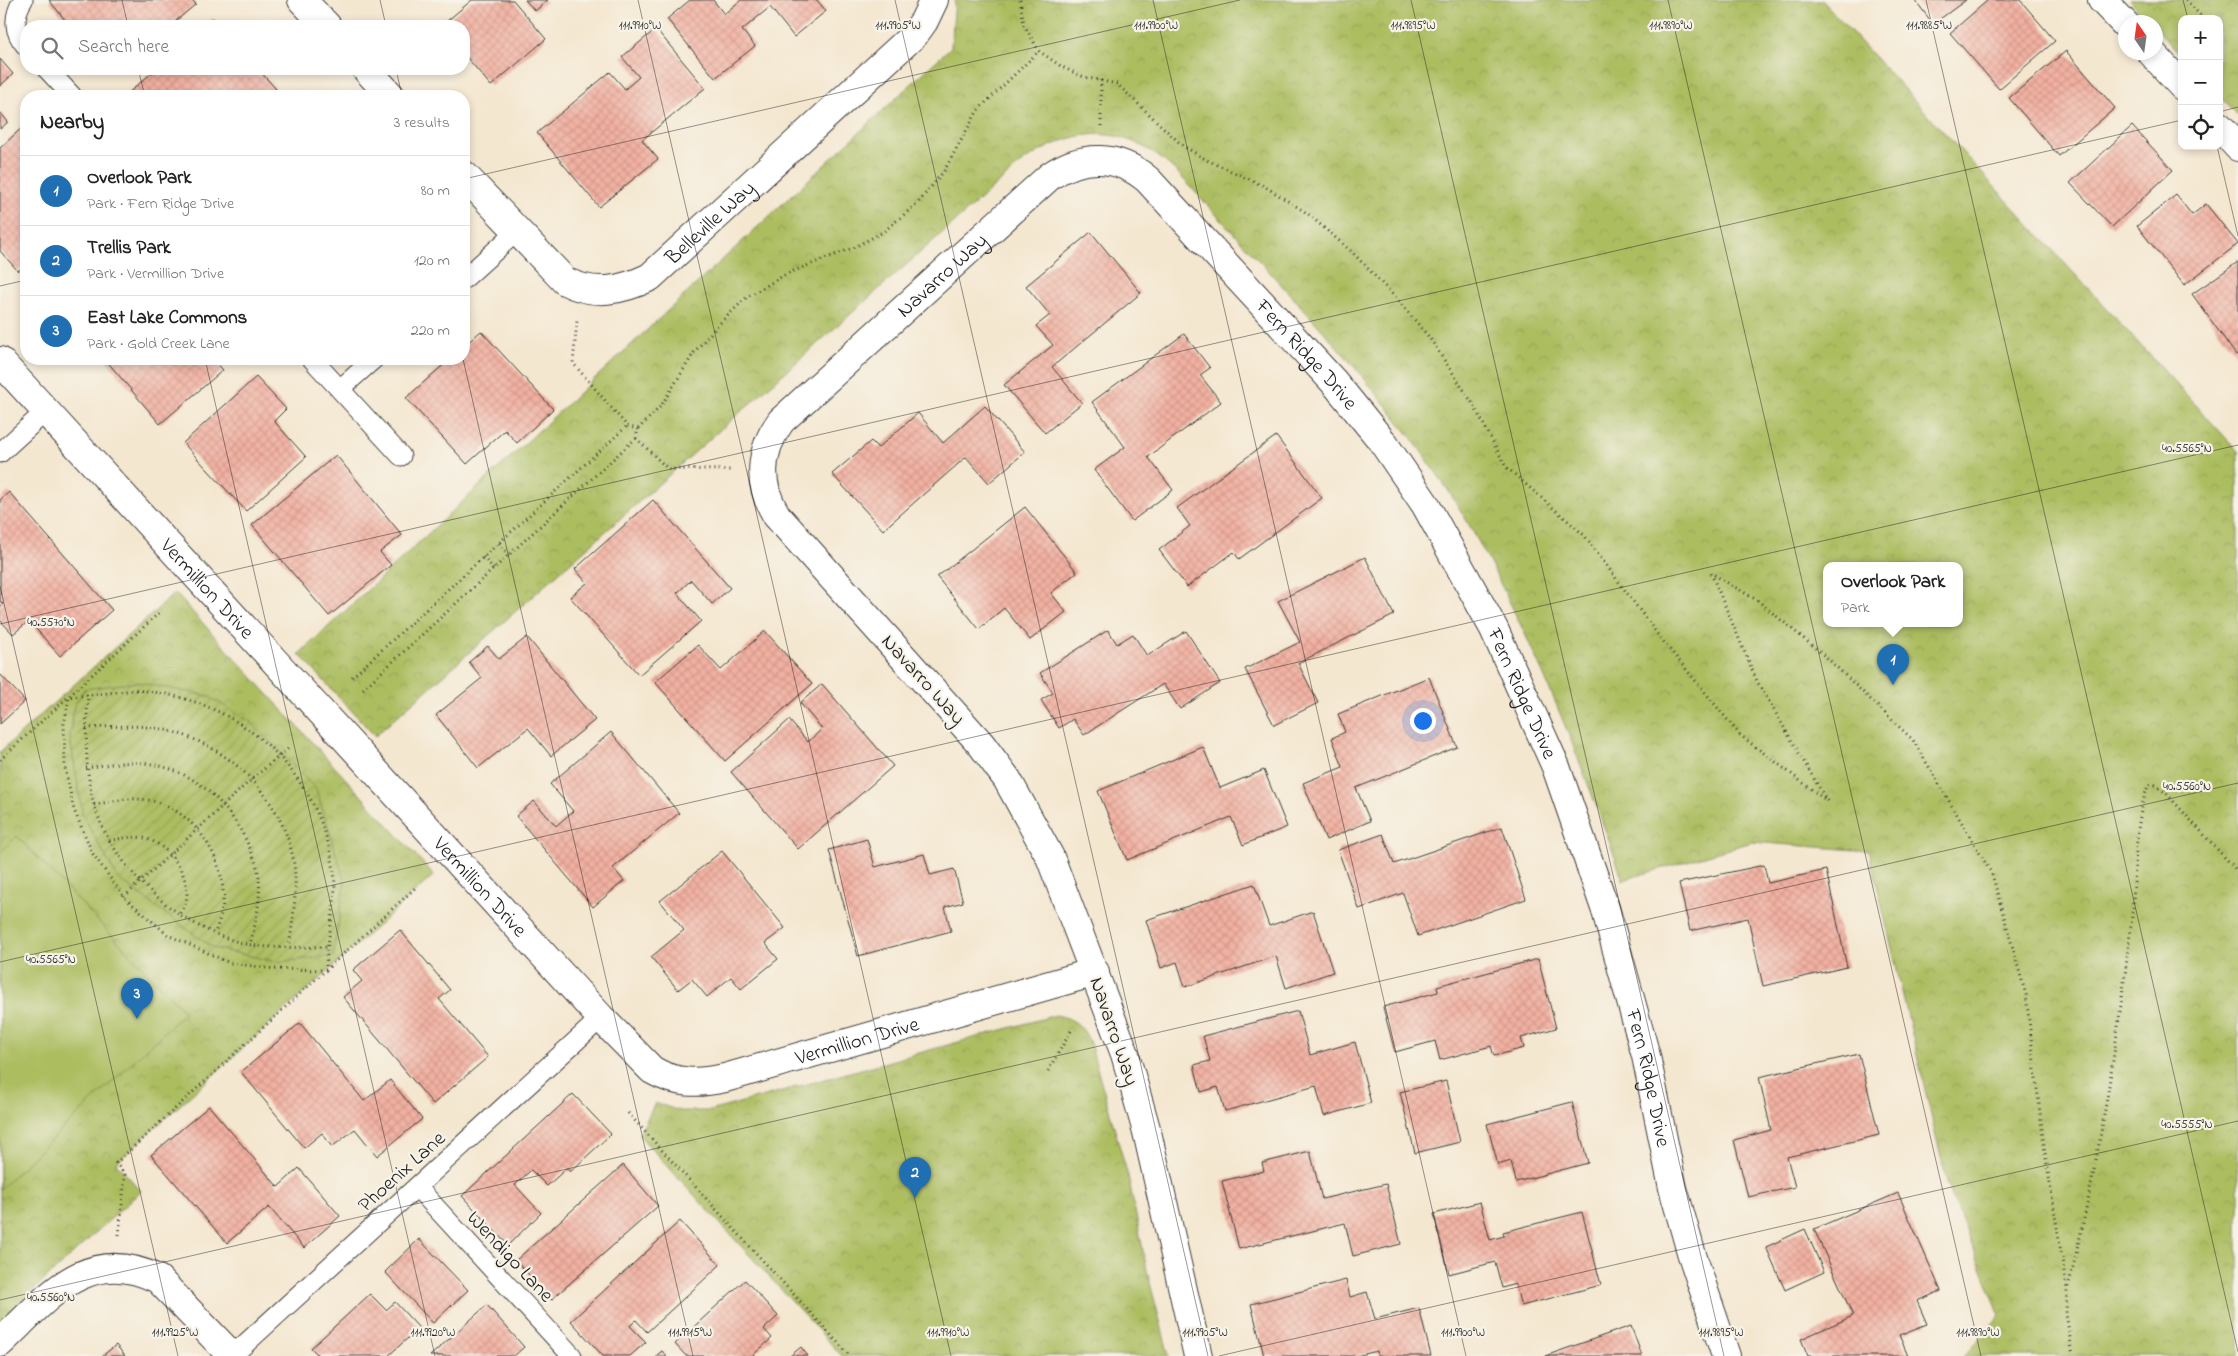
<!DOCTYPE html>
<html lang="en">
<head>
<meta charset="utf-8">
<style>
	body { margin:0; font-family:"Indie Flower",sans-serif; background:#f6f6f6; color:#222 }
	.controls { position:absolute; right:15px; top:15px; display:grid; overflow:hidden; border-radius:10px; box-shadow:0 2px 8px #0003 }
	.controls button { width:45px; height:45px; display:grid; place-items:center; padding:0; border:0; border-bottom:1px solid #e0e0e0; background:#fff; color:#222; font:25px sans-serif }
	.compass { position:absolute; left:2118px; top:15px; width:45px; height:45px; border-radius:50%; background:#fff; box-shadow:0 2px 8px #0003; rotate:347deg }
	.you { position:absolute; left:1422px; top:720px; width:18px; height:18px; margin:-12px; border:4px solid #fff; border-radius:50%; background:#1a73e8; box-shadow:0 0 0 8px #1a73e833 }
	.badge { display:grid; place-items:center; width:32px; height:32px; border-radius:50%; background:#1f6fb2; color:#fff; font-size:16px; font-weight:700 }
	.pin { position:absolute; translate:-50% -41px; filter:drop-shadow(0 1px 2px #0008) }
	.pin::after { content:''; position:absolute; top:26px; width:18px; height:15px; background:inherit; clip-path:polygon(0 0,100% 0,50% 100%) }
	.popup { position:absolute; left:1823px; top:562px; width:140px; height:65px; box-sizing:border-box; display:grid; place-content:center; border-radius:10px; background:#fff; filter:drop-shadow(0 1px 4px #0005); font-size:16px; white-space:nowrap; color:#767676 }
	.popup b { font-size:19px; color:#222 }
	.popup::after { content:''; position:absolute; left:50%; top:100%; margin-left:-10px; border:10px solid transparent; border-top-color:#fff }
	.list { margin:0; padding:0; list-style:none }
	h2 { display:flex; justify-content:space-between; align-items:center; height:65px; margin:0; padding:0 20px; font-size:21px }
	h2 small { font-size:16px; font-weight:400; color:#767676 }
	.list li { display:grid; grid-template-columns:32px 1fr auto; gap:15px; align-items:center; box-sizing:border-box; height:70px; padding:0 20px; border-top:1px solid #e0e0e0 }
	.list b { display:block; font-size:19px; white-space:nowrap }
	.list p { margin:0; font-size:16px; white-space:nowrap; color:#767676 }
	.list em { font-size:16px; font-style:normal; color:#767676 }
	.icon { flex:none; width:28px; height:28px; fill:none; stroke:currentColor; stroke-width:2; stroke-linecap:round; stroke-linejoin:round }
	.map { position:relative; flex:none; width:2238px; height:1356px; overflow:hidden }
	.search { position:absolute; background:#fff; box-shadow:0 2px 8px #0003; left:20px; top:20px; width:450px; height:55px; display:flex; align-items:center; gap:12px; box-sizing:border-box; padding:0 18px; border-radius:20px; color:#767676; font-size:19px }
	.panel { position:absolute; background:#fff; box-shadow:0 2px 8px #0003; left:20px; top:90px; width:450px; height:275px; border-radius:20px }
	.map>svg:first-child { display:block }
	.park { fill:url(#park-crowns); stroke:#646c3e; fill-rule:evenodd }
	.garden { fill:url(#garden-furrows); stroke:#646c3e }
	.pitch { fill:#acbd60; stroke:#646c3e }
	.building { fill:url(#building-cross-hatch) }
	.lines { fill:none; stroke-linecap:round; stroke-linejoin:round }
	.service-casing { stroke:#3c3a37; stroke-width:21 }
	.minor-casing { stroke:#3c3a37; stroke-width:30 }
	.path { stroke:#3c3a37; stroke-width:3; stroke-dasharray:1 4; stroke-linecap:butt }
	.service { stroke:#fff; stroke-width:19 }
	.minor { stroke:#fff; stroke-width:28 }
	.ticks { fill:none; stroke:#1c1c1c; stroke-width:1; stroke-opacity:0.45 }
	.labels { text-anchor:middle; stroke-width:4.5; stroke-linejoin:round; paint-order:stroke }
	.street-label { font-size:21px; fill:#1c1c1c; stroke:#f7f3e8 }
	.ticks-label { font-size:12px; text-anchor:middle; fill:#1c1c1c; stroke:#f7f3e8; stroke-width:4.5; stroke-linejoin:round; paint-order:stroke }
</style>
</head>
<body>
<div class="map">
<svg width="2238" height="1356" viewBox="0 0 2238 1356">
	<defs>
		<pattern id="park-crowns" width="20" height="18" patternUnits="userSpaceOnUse" patternTransform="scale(1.25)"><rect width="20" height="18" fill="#acbd60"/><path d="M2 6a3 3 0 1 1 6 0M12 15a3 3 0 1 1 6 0" fill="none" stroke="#93a253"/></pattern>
		<pattern id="garden-furrows" width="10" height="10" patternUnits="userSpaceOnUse" patternTransform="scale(1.25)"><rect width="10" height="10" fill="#acbd60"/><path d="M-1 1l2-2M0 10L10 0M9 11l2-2" fill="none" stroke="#93a253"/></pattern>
		<pattern id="building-cross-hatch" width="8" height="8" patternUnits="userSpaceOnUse" patternTransform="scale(1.25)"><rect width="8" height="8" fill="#f2b1a2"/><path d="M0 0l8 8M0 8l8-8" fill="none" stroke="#cf988b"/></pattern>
	</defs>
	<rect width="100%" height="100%" fill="#f7f3e8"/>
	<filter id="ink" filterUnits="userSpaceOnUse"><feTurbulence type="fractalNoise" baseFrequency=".02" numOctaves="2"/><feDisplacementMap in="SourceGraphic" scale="10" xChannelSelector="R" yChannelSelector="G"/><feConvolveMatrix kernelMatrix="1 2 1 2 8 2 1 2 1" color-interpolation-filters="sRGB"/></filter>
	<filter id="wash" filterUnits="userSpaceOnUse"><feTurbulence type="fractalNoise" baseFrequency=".0096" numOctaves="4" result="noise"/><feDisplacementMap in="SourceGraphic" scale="20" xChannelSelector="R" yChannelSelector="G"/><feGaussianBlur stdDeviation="1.12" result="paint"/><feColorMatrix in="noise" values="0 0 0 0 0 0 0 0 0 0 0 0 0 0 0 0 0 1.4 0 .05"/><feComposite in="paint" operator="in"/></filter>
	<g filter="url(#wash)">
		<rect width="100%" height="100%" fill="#f4e7d0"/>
		<path class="park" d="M 955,0 L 1822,0 L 2238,451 L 2238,1356 L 1964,1356 L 2000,1315 L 1947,1183 L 1869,851 L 1752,842 L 1623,880 C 1590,786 1555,694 1511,605 C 1489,560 1466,516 1438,475 C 1362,365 1266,270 1177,172 C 1125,123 1078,124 1021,163 L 375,736 L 299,654 L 951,47 ZM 1827,566 L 1959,566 L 1959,624 L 1827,624 Z
			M 2129,0 L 2238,0 L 2238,116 L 2219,96 L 2219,19 L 2182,19 L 2182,56 L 2156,28 L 2156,22 L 2150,22 Z
			M 175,593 L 434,875 L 116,1163 L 141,1191 L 0,1321 L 0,752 Z
			M 1056,1015 C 1074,1018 1083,1026 1090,1043 L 1128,1176 L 1148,1275 L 1169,1356 L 842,1356 L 639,1135 L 655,1103 L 680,1111 L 710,1111 Z"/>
		<path class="garden" d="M 137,682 L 208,696 L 251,722 L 316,789 L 345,882 L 333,956 L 278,962 L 213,948 L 118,879 L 83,816 L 70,738 L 74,706 L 84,689 Z"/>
		<path class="pitch" d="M 17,836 L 185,1012 L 0,1189 L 0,853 Z"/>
		<g id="blocks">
			<path class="building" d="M 49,0 L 192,0 L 196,4 L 170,26 L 70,26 Z
				M 472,0 L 513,0 L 546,39 L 491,86 L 464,54 L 464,26 L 441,26 Z
				M 525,0 L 548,0 L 535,11 Z
				M 690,0 L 713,0 L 724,14 L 741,0 L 817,0 L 826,11 L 794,37 L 770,7 L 742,30 L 755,46 L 715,78 L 667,19 Z
				M 1915,0 L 1966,0 L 1933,24 Z
				M 1988,0 L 2020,0 L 2055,41 L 1999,89 L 1950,33 Z
				M 213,18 L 220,26 L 204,26 Z
				M 656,29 L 705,88 L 642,140 L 658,159 L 599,207 L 537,133 L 610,72 L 625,89 L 639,77 L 622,57 Z
				M 2066,51 L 2115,108 L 2059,156 L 2009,98 Z
				M 0,59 L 13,74 L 0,86 Z
				M 156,69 L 258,69 L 276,89 L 267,96 L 125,96 Z
				M 0,112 L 8,122 L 0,129 Z
				M 26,124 L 26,264 L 18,271 L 0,251 L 0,148 Z
				M 2132,126 L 2173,170 L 2112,227 L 2070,183 Z
				M 2176,195 L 2192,215 L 2206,204 L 2238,244 L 2184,285 L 2137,226 Z
				M 1091,232 L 1141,293 L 1052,367 L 1082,403 L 1045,433 L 1004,385 L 1053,345 L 1036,326 L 1050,315 L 1026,286 Z
				M 2238,262 L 2238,353 L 2236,355 L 2192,294 Z
				M 481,331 L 553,409 L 517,443 L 505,430 L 467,464 L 406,398 L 450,359 L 464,359 L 464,346 Z
				M 1184,334 L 1210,368 L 1200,375 L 1221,402 L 1148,457 L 1173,490 L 1132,521 L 1094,470 L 1125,447 L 1092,402 Z
				M 105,359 L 213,359 L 223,370 L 160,424 Z
				M 256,377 L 286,409 L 274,421 L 306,457 L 246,511 L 183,443 Z
				M 985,406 L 1025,452 L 989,483 L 966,457 L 883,530 L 832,474 L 871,441 L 878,448 L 918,413 L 943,443 Z
				M 1276,436 L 1322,498 L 1239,559 L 1234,552 L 1187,587 L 1159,550 L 1190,526 L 1177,508 Z
				M 336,455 L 402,535 L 380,552 L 391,565 L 329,616 L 252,525 Z
				M 9,492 L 112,610 L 60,656 L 29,621 L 13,634 L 0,620 L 0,607 L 3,604 L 0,601 L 0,500 Z
				M 653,500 L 730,588 L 712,604 L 691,580 L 677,593 L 701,621 L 639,675 L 570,597 L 587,583 L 575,569 Z
				M 1025,507 L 1077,572 L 1051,593 L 1066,612 L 1030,640 L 1004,608 L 979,629 L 937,577 Z
				M 1365,557 L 1394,615 L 1298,663 L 1318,703 L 1274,725 L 1245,669 L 1300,642 L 1278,601 Z
				M 1108,630 L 1117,644 L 1133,634 L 1147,656 L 1186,631 L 1220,683 L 1180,709 L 1163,684 L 1084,735 L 1073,719 L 1059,728 L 1041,700 L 1053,693 L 1040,673 Z
				M 765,631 L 812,684 L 725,761 L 655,682 L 698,645 L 721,670 Z
				M 527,637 L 595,720 L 551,756 L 528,728 L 478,768 L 436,715 L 482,678 L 469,662 L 488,646 L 499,659 Z
				M 0,674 L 25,701 L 0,724 Z
				M 1429,677 L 1457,747 L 1356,788 L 1370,821 L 1326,840 L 1303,783 L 1343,767 L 1332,738 L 1345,732 L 1338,714 Z
				M 822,684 L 893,766 L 798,849 L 731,772 L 789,720 L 808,742 L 822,729 L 800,703 Z
				M 611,732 L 679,813 L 613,868 L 624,881 L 593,907 L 516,816 L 534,801 L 556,826 L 573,811 L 550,784 Z
				M 1203,747 L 1220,788 L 1264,770 L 1287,827 L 1243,845 L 1231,817 L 1127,860 L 1098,791 Z
				M 1502,827 L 1526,899 L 1418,936 L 1403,893 L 1359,909 L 1338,850 L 1383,834 L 1394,864 Z
				M 867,839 L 875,867 L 924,854 L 930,875 L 954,869 L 963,902 L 945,907 L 951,931 L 858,956 L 829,850 Z
				M 722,851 L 785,928 L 765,943 L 778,959 L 741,989 L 731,977 L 707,997 L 692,979 L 678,990 L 651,957 L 684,930 L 660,901 Z
				M 1764,865 L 1768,883 L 1826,870 L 1847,967 L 1763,986 L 1748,918 L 1690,931 L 1679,883 Z
				M 1254,884 L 1269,926 L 1313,911 L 1333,972 L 1286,988 L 1276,956 L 1185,987 L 1177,962 L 1161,968 L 1146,920 Z
				M 400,930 L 450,990 L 439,999 L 488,1057 L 433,1104 L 343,997 L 362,981 L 353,970 Z
				M 1538,959 L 1556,1028 L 1521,1038 L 1524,1048 L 1494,1056 L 1491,1046 L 1440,1060 L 1435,1041 L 1395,1052 L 1383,1007 L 1438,992 L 1437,986 Z
				M 1298,1011 L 1310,1055 L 1355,1042 L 1371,1103 L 1324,1116 L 1316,1086 L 1225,1111 L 1218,1087 L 1201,1092 L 1194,1065 L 1210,1061 L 1203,1036 Z
				M 300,1023 L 364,1101 L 390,1080 L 422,1119 L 377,1156 L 355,1129 L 332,1147 L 322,1133 L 304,1148 L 241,1072 Z
				M 1859,1054 L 1879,1135 L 1787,1157 L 1795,1187 L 1748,1197 L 1734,1140 L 1771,1130 L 1759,1077 Z
				M 1446,1081 L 1460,1142 L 1415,1153 L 1400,1092 Z
				M 573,1094 L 611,1134 L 570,1172 L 567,1168 L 547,1186 L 531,1170 L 515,1185 L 541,1213 L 508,1245 L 462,1196 Z
				M 1572,1102 L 1588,1163 L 1516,1182 L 1511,1161 L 1498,1165 L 1487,1124 Z
				M 209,1106 L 278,1187 L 299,1168 L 340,1216 L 304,1248 L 269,1207 L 227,1243 L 151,1155 Z
				M 1310,1151 L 1322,1199 L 1386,1184 L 1401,1244 L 1353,1256 L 1345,1223 L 1239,1249 L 1222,1181 L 1264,1171 L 1262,1163 Z
				M 623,1165 L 658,1206 L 551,1300 L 516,1260 Z
				M 1898,1193 L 1941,1291 L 1917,1301 L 1927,1324 L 1899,1335 L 1908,1356 L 1808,1356 L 1801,1339 L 1853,1316 L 1814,1229 Z
				M 1480,1202 L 1490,1240 L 1504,1236 L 1503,1232 L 1582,1212 L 1601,1285 L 1521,1306 L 1515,1284 L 1502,1288 L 1495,1262 L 1449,1274 L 1434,1214 Z
				M 680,1221 L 720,1265 L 647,1332 L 636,1320 L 630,1326 L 646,1342 L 630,1356 L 603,1356 L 571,1321 Z
				M 1805,1229 L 1824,1272 L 1785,1290 L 1766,1247 Z
				M 419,1239 L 468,1290 L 433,1323 L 385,1272 Z
				M 745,1280 L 778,1316 L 764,1329 L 772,1338 L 752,1356 L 686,1356 L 675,1344 Z
				M 1346,1280 L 1350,1297 L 1367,1292 L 1375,1319 L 1419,1308 L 1431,1356 L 1378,1356 L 1377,1351 L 1356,1356 L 1264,1356 L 1251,1304 Z
				M 370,1294 L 386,1310 L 395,1302 L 419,1328 L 388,1356 L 319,1356 L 311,1348 Z
				M 487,1305 L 524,1347 L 514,1356 L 430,1356 Z
				M 1631,1326 L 1642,1356 L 1545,1356 Z
				M 116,1345 L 125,1356 L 102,1356 Z
				M 801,1347 L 808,1356 L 790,1356 Z
				M 662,1351 L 667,1356 L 656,1356 Z"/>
		</g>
	</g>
	<g filter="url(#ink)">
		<use href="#blocks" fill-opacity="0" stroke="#3c3a37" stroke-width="1"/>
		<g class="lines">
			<g class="service-casing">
				<path id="service" d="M 23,0 C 13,16 13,32 26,46
					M 47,69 L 72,96
					M 464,279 L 516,232
					M 312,359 L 401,456
					M 340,389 L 374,359
					M 0,453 L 46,411
					M 417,1187 L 572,1356
					M 232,1356 L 601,1018"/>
			</g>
			<g class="minor-casing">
				<g id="minor">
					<path d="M 302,0 L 327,26"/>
					<path d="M 2102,0 L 2126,25"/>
					<path d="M 2151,52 L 2182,86"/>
					<path d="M 366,69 L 391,96"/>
					<path d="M 2219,126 L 2238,147"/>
					<path id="s1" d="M 464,175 L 565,281 C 594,296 621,291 650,277 L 914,35 L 924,21 L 934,0"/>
					<path id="s2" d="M 0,361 L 601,1018 L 652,1070 C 676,1084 698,1084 725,1078 L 1095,972"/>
					<path d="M 0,1343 C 48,1298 86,1244 158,1279 L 232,1356"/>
					<path id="s3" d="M 1198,1356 L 1147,1132 L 1125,1054 L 1050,857 L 1007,779 L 981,744 L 777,516 C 757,484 759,451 781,421 L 1050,176 C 1082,154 1118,154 1148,180 L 1334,382 L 1382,441 L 1425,504 L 1494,629 L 1556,767 L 1606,911 L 1646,1056 L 1673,1188 L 1691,1252 L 1726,1356"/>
				</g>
			</g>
			<path class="path" d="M 1020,0 L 1024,25 L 1039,51 L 1062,67 L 1084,77 L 1117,84 L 1183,146 L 1207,160 L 1264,186 L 1307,213 L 1352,252 L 1396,298 L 1429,337 L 1473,404 L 1506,467 L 1584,535 L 1658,635 L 1740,735 L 1827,801 L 1757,681 L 1711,573 L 1757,600 L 1826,657 L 1913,740 L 1992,874 L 2026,995 L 2044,1146 L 2067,1290 L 2066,1314 L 2073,1356
				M 2186,0 L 2201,16 L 2198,19
				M 1101,80 L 1101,127
				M 638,429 L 661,406 L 695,351 L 719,324 L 747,297 L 786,274 L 855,247 L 883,232 L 918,203 L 944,171 L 978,110 L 1039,51
				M 636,438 L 668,469 L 730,470
				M 499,543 L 509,555
				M 483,557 L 494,569
				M 352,677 L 627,426
				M 363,689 L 636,438 L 638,429 L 627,426 L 573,363 L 577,321
				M 136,690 C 238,697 320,770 334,872 C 338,904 326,938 326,970 L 275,969 L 230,963 L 168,935 L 124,897 L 93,854 L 74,810 L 65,768 L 64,724 L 69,697 Z
				M 88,694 C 86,731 84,767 94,804 C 112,870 184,932 251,945 C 275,949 301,947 326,947
				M 86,728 C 106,727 126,725 147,727 C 215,734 276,786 292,853 C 299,884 293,918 289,948
				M 0,760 L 161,611
				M 86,768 C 105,765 124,761 143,763 C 190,768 223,797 245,838 C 251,850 257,863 259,877 C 261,900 256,922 250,945
				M 94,805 C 109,802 124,798 140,799 C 189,802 227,856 223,903 C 222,913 218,924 215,933
				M 109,841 C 121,838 133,836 144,838 C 168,844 192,876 186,901 C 185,906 181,911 179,915
				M 124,897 L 252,779 L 290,747
				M 1048,1071 L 1071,1031
				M 628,1113 L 850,1356
				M 119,1235 L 125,1175 L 116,1163 L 415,888
				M 2068,1287 C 2098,1168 2117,1046 2131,925 C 2136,882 2133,825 2148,786 L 2155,785 L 2166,793 L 2238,872"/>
			<use href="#service" class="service"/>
			<use href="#minor" class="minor"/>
		</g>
	</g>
	<path class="ticks" d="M 122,0 L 128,26M 380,0 L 386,26M 638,0 L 951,1356M 895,0 L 1208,1356M 1153,0 L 1466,1356M 1411,0 L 1724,1356M 1668,0 L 1981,1356M 1926,0 L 2238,1352M 2183,0 L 2188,19M 138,69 L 145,96M 396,69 L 402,96M 2219,112 L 2238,107M 2217,146 L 2238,236M 464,179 L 1240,0M 0,286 L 26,280M 205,359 L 435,1356M 463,359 L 693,1356M 0,586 L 178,1356M 0,624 L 2182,120M 0,962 L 2238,445M 0,1300 L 2238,783M 1219,1356 L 2238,1121"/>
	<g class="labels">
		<g class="street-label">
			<text dy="7" stroke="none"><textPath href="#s1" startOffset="316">Belleville Way</textPath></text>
			<text dy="7" stroke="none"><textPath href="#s3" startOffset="1279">Navarro Way</textPath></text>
			<text dy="7" stroke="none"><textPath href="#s3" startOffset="1768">Fern Ridge Drive</textPath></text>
			<text dy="7" stroke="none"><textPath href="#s2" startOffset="308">Vermillion Drive</textPath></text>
			<text transform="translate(924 679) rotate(48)" y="7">Navarro Way</text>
			<text dy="7" stroke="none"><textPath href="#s3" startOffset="2172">Fern Ridge Drive</textPath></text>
			<text dy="7" stroke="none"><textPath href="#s2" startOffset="712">Vermillion Drive</textPath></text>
			<text transform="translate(1115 1031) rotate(71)" y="7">Navarro Way</text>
			<text dy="7" stroke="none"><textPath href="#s2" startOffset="1176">Vermillion Drive</textPath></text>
			<text dy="7" stroke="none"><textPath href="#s3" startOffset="2578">Fern Ridge Drive</textPath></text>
			<text transform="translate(401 1171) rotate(-42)" y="7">Phoenix Lane</text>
			<text transform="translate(511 1256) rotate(47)" y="7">Wendigo Lane</text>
		</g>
	</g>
	<g class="ticks-label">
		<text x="640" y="29">111.9910°W</text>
		<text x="898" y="29">111.9905°W</text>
		<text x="1156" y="29">111.9900°W</text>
		<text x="1413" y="29">111.9895°W</text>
		<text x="1671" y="29">111.9890°W</text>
		<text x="1929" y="29">111.9885°W</text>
		<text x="2187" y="452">40.5565°N</text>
		<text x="51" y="626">40.5570°N</text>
		<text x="2187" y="790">40.5560°N</text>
		<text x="51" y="963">40.5565°N</text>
		<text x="2187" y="1128">40.5555°N</text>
		<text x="51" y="1301">40.5560°N</text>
		<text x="175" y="1336">111.9925°W</text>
		<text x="433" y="1336">111.9920°W</text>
		<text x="690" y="1336">111.9915°W</text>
		<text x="948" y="1336">111.9910°W</text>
		<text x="1205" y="1336">111.9905°W</text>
		<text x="1463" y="1336">111.9900°W</text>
		<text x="1721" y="1336">111.9895°W</text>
		<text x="1978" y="1336">111.9890°W</text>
	</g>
</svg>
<div class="controls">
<button>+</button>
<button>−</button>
<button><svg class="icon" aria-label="locate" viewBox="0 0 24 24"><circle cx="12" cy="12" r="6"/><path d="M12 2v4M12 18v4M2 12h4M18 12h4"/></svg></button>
</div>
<svg class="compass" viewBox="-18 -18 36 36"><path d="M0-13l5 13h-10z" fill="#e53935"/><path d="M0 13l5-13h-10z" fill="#767676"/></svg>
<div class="you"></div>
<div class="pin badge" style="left:1893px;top:685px">1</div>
<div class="popup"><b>Overlook Park</b>Park</div>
<div class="pin badge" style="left:915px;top:1198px">2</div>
<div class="pin badge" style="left:137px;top:1019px">3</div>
<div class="search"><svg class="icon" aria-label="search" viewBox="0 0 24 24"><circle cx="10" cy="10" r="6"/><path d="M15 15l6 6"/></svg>Search here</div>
<section class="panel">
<h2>Nearby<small>3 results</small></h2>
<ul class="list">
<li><span class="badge">1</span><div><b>Overlook Park</b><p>Park · Fern Ridge Drive</p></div><em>80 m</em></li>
<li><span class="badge">2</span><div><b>Trellis Park</b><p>Park · Vermillion Drive</p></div><em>120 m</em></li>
<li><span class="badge">3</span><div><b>East Lake Commons</b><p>Park · Gold Creek Lane</p></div><em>220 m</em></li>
</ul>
</section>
</div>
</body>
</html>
